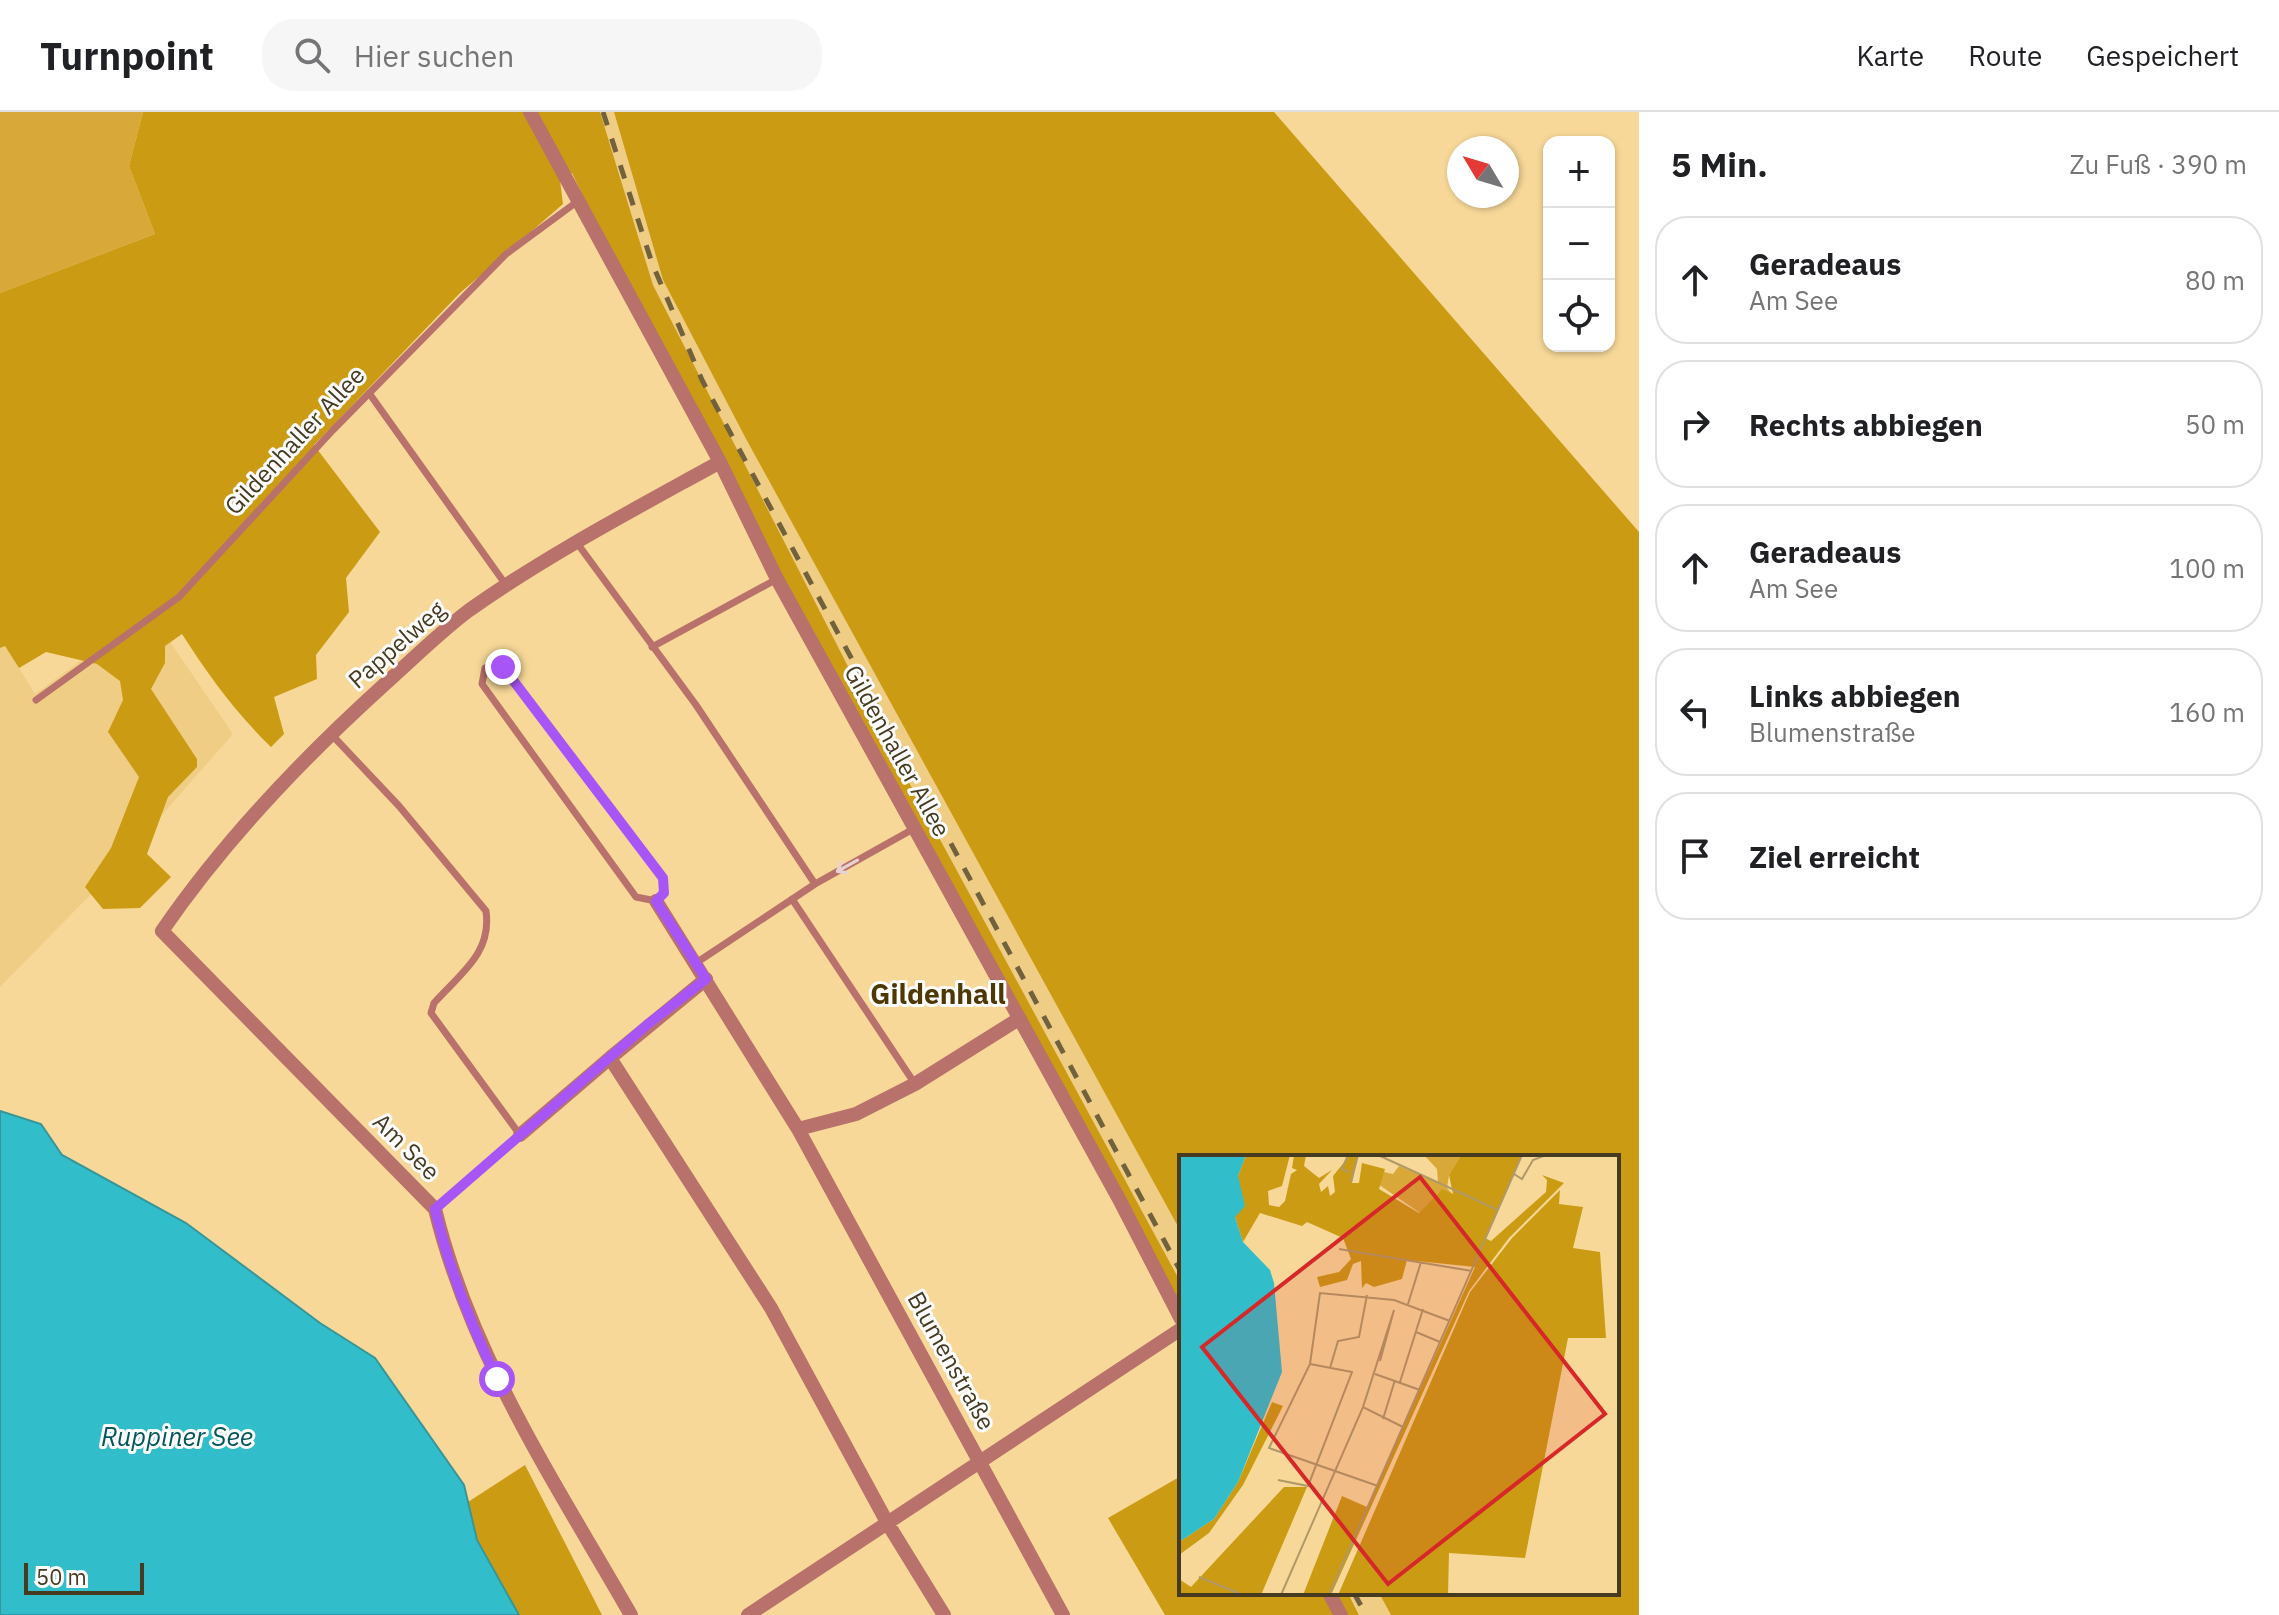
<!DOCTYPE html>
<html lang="de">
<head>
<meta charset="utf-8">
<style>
	body { margin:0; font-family:"IBM Plex Sans",sans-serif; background:#f6f6f6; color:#202124 }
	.controls { position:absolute; right:24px; top:24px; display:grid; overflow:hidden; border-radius:16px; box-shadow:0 2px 6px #0004 }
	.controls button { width:72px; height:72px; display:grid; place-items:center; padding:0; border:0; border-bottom:2px solid #e0e0e0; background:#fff; color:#202124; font:40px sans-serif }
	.compass { position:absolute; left:1447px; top:24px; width:72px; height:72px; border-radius:50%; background:#fff; box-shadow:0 2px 6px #0004; rotate:308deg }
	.scale { position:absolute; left:24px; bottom:20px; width:120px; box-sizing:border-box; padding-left:8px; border:4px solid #463a20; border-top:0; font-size:22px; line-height:28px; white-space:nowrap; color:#463a20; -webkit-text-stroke:6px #fdfdfd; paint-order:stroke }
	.stop { position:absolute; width:24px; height:24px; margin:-18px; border:6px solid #a855f7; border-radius:50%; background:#fff }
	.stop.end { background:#a855f7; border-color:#fff; box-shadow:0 2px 8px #0008 }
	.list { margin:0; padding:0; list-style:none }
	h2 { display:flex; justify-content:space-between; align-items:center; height:104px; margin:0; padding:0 32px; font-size:34px }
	h2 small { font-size:26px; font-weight:400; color:#757577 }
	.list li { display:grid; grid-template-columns:52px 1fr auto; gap:24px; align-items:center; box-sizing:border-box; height:128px; margin:0 16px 16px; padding:0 16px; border:2px solid #e0e0e0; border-radius:32px }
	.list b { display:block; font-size:30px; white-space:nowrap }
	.list p { margin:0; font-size:26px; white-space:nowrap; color:#757577 }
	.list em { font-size:26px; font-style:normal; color:#757577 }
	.icon { flex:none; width:44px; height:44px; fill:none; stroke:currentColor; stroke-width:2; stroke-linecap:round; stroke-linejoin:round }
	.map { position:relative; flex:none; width:1639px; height:1503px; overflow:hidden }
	header { display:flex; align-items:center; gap:48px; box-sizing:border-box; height:112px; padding:0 40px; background:#fff; border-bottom:2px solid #e0e0e0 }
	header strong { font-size:38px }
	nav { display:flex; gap:44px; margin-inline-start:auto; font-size:28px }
	.search { width:560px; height:72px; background:#f6f6f6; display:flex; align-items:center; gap:20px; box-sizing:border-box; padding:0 28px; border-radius:32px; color:#757577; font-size:30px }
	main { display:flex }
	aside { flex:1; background:#fff }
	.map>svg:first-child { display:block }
	.built { fill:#f0cd85 }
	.green { fill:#d8a938 }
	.forest { fill:#cc9b14 }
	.water { fill:#32bdca; stroke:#389697; stroke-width:2 }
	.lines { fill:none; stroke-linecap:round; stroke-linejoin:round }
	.lane { stroke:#b8716b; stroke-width:7 }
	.street { stroke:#b8716b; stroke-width:14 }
	.rail { stroke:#71613d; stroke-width:5; stroke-dasharray:14 14; stroke-linecap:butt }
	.oneway { stroke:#e8d3d1 }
	.route { stroke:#a855f7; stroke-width:10 }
	.labels { text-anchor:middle; stroke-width:6; stroke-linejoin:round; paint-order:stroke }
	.street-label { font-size:24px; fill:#463a20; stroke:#fdfdfd }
	.water-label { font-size:26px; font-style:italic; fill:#04555c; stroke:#fdfdfd }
	.quarter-label { font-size:28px; font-weight:bold; fill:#4d3803; stroke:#fdfdfd }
	.inset-road { fill:none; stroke:#b09968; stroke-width:2 }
	.view { fill:#d62828; fill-opacity:0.15; stroke:#d62828; stroke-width:4 }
	.inset-edge { fill:none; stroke:#463a20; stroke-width:4 }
</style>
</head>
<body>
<header>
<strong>Turnpoint</strong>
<div class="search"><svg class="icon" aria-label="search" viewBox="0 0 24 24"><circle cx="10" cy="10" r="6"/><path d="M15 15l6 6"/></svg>Hier suchen</div>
<nav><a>Karte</a><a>Route</a><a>Gespeichert</a></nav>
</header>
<main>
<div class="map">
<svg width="1639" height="1503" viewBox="0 0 1639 1503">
	<rect width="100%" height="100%" fill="#f7d898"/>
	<path class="built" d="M 600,0 L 614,0 L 663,168 L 745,325 L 1181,1120 L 1181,1171 L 880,617 L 653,173 Z
		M 149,499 L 233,622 L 103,770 L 0,875 L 0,536 L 5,533 L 35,582 Z
		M 1348,1481 L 1379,1481 L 1391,1503 L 1360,1503 Z"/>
	<path class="green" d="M 0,0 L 143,0 L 129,54 L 155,122 L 0,181 Z"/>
	<path class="forest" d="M 143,0 L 600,0 L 653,173 L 880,617 L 1181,1171 L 1181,1207 L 758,419 L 603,127 L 572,61 L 560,68 L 563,92 L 460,181 L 314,333 L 380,420 L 346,466 L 349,500 L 316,543 L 317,567 L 274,585 L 284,622 L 271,635 C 235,600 209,564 182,522 L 165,534 L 165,551 L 151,577 L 197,647 L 197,655 L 168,685 L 147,742 L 171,765 L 140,796 L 103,797 L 85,775 L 111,736 L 139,665 L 108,620 L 123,588 L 120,569 L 97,552 L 46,540 L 19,556 L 5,534 L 0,536 L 0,181 L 155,122 L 129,54 Z
		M 614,0 L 1274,0 L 1639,420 L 1639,1503 L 1391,1503 L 1379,1481 L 1617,1481 L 1617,1045 L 1181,1045 L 1181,1120 L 745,325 L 663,168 Z
		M 525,1353 L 602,1503 L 519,1503 L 477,1428 L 468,1390 Z
		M 1181,1364 L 1181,1481 L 1348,1481 L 1359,1503 L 1165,1503 L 1108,1406 Z"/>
	<path class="water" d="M 0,999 L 41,1012 L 62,1043 L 186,1111 L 320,1211 L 375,1246 L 464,1373 L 477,1428 L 519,1503 L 0,1503 Z"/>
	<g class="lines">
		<path class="lane" d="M 369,281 L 506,473
			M 577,431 L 696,593 L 815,772
			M 652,535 L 777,467
			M 494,553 L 503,555 L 663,766 L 664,781 L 656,789 L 636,785 L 482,572 L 485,556 Z
			M 36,588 L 179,485 L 333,318 L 506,142 L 578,89
			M 332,623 L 399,694 L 486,799 C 492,841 461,861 434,891 L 431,901 L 520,1023 L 435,1097
			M 792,787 L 915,972
			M 696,851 L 815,772 L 915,716"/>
		<path class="street" d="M 530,0 L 720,350 L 777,467 L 1119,1087 L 1181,1207
			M 656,789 L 798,1017
			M 1017,908 L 915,972 L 856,1002 L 798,1017 L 1063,1503
			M 610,946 L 706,867
			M 520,1023 L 610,946 L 771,1196 L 888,1412 L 944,1503
			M 1329,1481 L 1341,1503
			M 631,1503 C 556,1372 471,1245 435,1097 L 162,819 C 225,727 303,646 386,571 C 413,547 439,521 468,499 C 547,443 635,397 720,350
			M 748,1503 L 1181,1217"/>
		<path class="rail" d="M 603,0 L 652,151 L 702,268 L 1181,1160
			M 1354,1481 L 1366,1503"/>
	</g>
	<defs><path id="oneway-shaft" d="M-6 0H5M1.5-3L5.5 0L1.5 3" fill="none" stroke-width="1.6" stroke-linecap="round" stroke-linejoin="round" transform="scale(2)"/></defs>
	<use class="oneway" href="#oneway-shaft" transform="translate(847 754) rotate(151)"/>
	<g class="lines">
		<path class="route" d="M 497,1267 C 470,1211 449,1157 435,1097 L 648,912 L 706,867 L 656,789 L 664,781 L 663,766 L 503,555"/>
	</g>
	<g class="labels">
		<g class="street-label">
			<text transform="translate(295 329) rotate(-47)" y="8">Gildenhaller Allee</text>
			<text transform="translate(397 533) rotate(-41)" y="8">Pappelweg</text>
			<text transform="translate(897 639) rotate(61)" y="8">Gildenhaller Allee</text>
			<text transform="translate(406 1035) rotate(45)" y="8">Am See</text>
			<text transform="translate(951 1249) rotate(61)" y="8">Blumenstraße</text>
		</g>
		<g class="water-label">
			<text x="177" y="1334">Ruppiner See</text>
		</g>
		<g class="quarter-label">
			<text x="938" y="892">Gildenhall</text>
		</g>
	</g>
	<g transform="translate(1179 1043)">
		<rect width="440" height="440" fill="#f7d898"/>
		<path d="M 245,0 L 282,0 L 270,20 L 268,33 L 274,40 L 260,37 L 241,58 L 199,29 L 205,17 L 214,19 L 220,11 L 259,27 L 258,14 Z" fill="#d8a938"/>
		<path d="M 67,0 L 111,0 L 103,31 L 89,36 L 90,50 L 100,52 L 106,46 L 112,19 L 118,15 L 113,13 L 115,0 L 127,0 L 125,11 L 140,23 L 153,15 L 140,29 L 142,37 L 149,31 L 151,41 L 156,37 L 154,21 L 171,0 L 179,0 L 173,28 L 180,28 L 183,8 L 206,14 L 200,34 L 240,58 L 263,34 L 274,39 L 270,20 L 282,0 L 343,0 L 306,83 L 312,86 L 367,37 L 368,25 L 363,20 L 385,28 L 330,83 L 290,136 L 152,440 L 124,440 L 163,341 L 188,352 L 296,112 L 228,105 L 223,124 L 195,132 L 187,128 L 183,133 L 182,106 L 174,109 L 168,125 L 141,132 L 138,122 L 160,117 L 172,104 L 164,83 L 128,67 L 123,71 L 81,58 L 64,87 L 56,62 L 59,21 ZM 381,35 L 380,49 L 404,52 L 394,93 L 421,97 L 427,183 L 389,183 L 346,403 L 270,398 L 269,440 L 159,440 L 291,137 L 333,83 ZM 93,247 L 104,251 L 64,330 L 30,378 L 0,400 L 0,387 L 35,364 L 59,327 ZM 105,332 L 128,332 L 82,440 L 0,440 L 0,424 L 12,432 Z" fill="#cc9b14"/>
		<path d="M 0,0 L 67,0 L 59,21 L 66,51 L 56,62 L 64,87 L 91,115 L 95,128 L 103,217 L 59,327 L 35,364 L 0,387 Z" fill="#32bdca"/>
		<path class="inset-road" d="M 169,0 L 163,14 L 171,18M 199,0 L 319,55M 335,19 L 343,24 L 354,5 L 367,0M 172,27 L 179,0M 160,94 L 293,116M 229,149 L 242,107M 237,177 L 261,187M 151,213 L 159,186 L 180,182 L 188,140M 196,219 L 241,235M 221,227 L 244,154M 184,252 L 215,155 L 201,206M 204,264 L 216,225M 99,325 L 129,331 L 173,217 L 131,209M 199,331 L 90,293 L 131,209 L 141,138 L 215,145 L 271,166M 20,422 L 64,440M 102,440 L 184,252 L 224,272M 150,440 L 343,0"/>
		<path class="view" d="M 241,22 L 426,259 L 209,429 L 23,192 Z"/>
		<rect width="440" height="440" class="inset-edge"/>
	</g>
</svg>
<div class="controls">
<button>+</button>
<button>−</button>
<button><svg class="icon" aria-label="locate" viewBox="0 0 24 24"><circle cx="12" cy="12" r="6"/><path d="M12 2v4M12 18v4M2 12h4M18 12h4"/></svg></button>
</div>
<svg class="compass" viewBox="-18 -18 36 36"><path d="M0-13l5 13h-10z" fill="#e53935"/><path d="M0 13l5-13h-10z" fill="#757577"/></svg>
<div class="scale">50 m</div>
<div class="stop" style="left:497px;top:1267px"></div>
<div class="stop end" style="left:503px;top:555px"></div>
</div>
<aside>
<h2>5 Min.<small>Zu Fuß · 390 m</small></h2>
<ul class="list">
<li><svg class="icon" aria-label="ahead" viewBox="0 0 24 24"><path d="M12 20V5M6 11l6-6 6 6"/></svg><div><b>Geradeaus</b><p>Am See</p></div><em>80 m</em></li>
<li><svg class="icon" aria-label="right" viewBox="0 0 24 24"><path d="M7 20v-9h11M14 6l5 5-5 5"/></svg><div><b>Rechts abbiegen</b></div><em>50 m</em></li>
<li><svg class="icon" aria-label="ahead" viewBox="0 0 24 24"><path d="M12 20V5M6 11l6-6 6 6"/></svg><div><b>Geradeaus</b><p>Am See</p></div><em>100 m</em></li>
<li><svg class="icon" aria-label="left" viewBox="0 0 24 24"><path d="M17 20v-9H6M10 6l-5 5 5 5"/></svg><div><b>Links abbiegen</b><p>Blumenstraße</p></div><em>160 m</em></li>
<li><svg class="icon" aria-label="arrive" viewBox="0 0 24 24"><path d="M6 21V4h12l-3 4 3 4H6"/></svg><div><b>Ziel erreicht</b></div></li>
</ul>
</aside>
</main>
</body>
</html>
